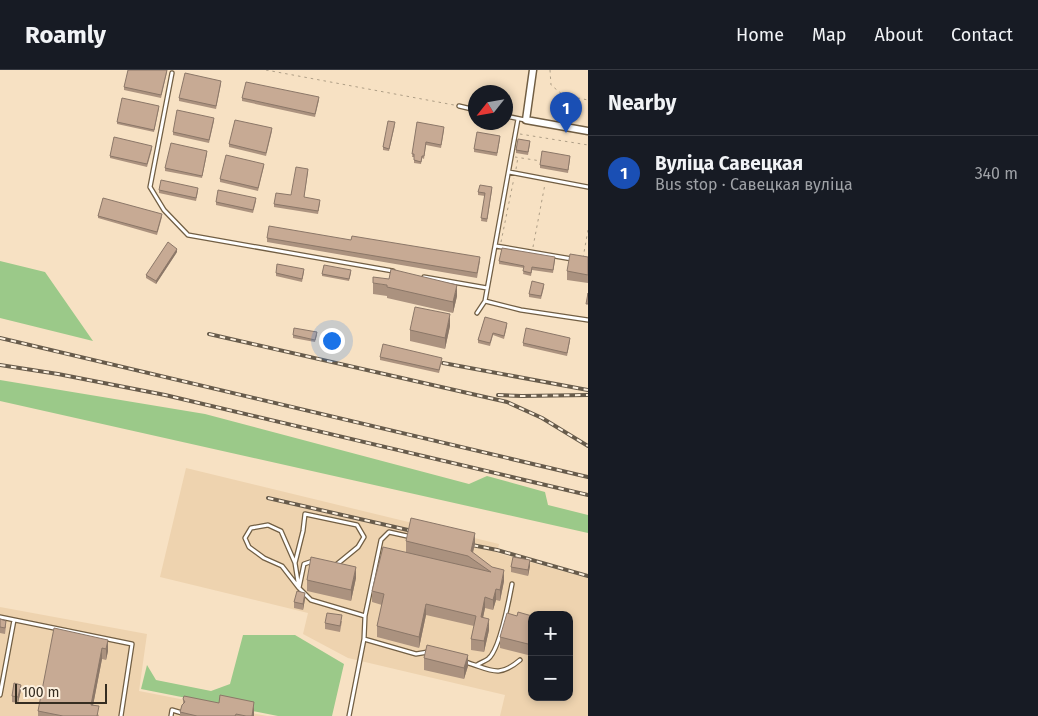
<!DOCTYPE html>
<html lang="en">
<head>
<meta charset="utf-8">
<style>
	body { margin:0; font-family:"Fira Sans",sans-serif; background:#242831; color:#f1f3f6 }
	.controls { position:absolute; right:15px; bottom:15px; display:grid; overflow:hidden; border-radius:10px; box-shadow:0 2px 8px #0003 }
	.controls button { width:45px; height:45px; display:grid; place-items:center; padding:0; border:0; border-bottom:1px solid #363941; background:#171b24; color:#f1f3f6; font:25px sans-serif }
	.compass { position:absolute; left:468px; top:15px; width:45px; height:45px; border-radius:50%; background:#171b24; box-shadow:0 2px 8px #0003; rotate:239deg }
	.scale { position:absolute; left:15px; bottom:12px; width:92px; box-sizing:border-box; padding-left:5px; border:2px solid #352d21; border-top:0; font-size:14px; line-height:18px; white-space:nowrap; color:#352d21; -webkit-text-stroke:4px #fdf0de; paint-order:stroke }
	.you { position:absolute; left:331px; top:270px; width:18px; height:18px; margin:-12px; border:4px solid #fff; border-radius:50%; background:#1a73e8; box-shadow:0 0 0 8px #1a73e833 }
	.badge { display:grid; place-items:center; width:32px; height:32px; border-radius:50%; background:#7e65e0; color:#fff; font-size:16px; font-weight:700 }
	.pin { position:absolute; translate:-50% -41px; filter:drop-shadow(0 1px 2px #0008) }
	.pin::after { content:''; position:absolute; top:26px; width:18px; height:15px; background:inherit; clip-path:polygon(0 0,100% 0,50% 100%) }
	.list { margin:0; padding:0; list-style:none }
	h2 { display:flex; justify-content:space-between; align-items:center; height:65px; margin:0; padding:0 20px; font-size:21px }
	h2 small { font-size:16px; font-weight:400; color:#9ea1a6 }
	.list li { display:grid; grid-template-columns:32px 1fr auto; gap:15px; align-items:center; box-sizing:border-box; height:75px; padding:0 20px; border-top:1px solid #363941 }
	.list b { display:block; font-size:19px; white-space:nowrap }
	.list p { margin:0; font-size:16px; white-space:nowrap; color:#9ea1a6 }
	.list em { font-size:16px; font-style:normal; color:#9ea1a6 }
	.map { position:relative; flex:none; width:588px; height:646px; overflow:hidden }
	header { display:flex; align-items:center; gap:30px; box-sizing:border-box; height:70px; padding:0 25px; background:#171b24; border-bottom:1px solid #363941 }
	header strong { font-size:24px }
	nav { display:flex; gap:28px; margin-inline-start:auto; font-size:18px }
	main { display:flex }
	aside { flex:1; background:#171b24 }
	.map>svg:first-child { display:block }
	.built { fill:#eed3af; fill-rule:evenodd }
	.green { fill:#9bc989 }
	.lines { fill:none; stroke-linecap:round; stroke-linejoin:round }
	.service-casing { stroke:#715e43; stroke-width:5.5 }
	.minor-casing { stroke:#715e43; stroke-width:9 }
	.path { stroke:#ae9e86; stroke-width:1; stroke-dasharray:2.5 4; stroke-linecap:butt }
	.service { stroke:#fff; stroke-width:3 }
	.minor { stroke:#fff; stroke-width:6 }
	.rail-casing { stroke:#675b4b; stroke-width:4 }
	.rail { stroke:#fdf0de; stroke-width:2; stroke-dasharray:5.5; stroke-linecap:butt }
	.wall { fill:#ab927f }
	.shaded-wall { fill:#8b7768 }
	.building { fill:#c7aa94; stroke:#8b7768 }
</style>
</head>
<body>
<header>
<strong>Roamly</strong>
<nav><a>Home</a><a>Map</a><a>About</a><a>Contact</a></nav>
</header>
<main>
<div class="map">
<svg width="588" height="646" viewBox="0 0 588 646">
	<rect width="100%" height="100%" fill="#f7e1c3"/>
	<path class="built" d="M 186,398 L 499,474 L 497,483 L 588,508 L 588,646 L 500,646 L 505,625 L 348,588 L 303,564 L 308,543 L 160,507 ZM 532,545 L 569,545 L 569,627 L 532,627 Z
		M 0,537 L 147,564 L 139,621 L 267,646 L 0,646 Z"/>
	<path class="green" d="M 0,191 L 45,202 L 93,271 L 0,248 Z
		M 0,310 L 205,344 L 469,414 L 487,406 L 545,422 L 548,435 L 588,445 L 588,463 L 0,331 Z
		M 243,565 L 295,565 L 344,594 L 332,646 L 278,646 L 141,619 L 147,595 L 156,610 L 211,621 L 230,614 Z"/>
	<g class="lines">
		<g class="service-casing">
			<path id="service" d="M 172,3 L 150,117 L 164,140 L 188,165 L 393,201
				M 459,36 L 476,40
				M 506,46 L 525,50
				M 509,102 L 588,117
				M 496,176 L 572,189
				M 424,207 L 487,218
				M 485,231 L 521,240 L 588,250
				M 477,243 L 485,231 L 518,49
				M 313,491 L 304,494 L 299,518 L 282,496 L 264,488 L 249,477 L 245,468 L 251,458 L 268,455 L 281,461 L 295,493 L 299,518 L 311,530 L 365,546
				M 295,493 L 303,461 L 305,444 L 357,455 L 364,467 L 358,477 L 336,495
				M 0,547 L 132,574 L 121,646
				M 364,569 L 365,546 L 381,470 L 389,462 L 407,466
				M 465,592 C 490,599 498,609 520,590
				M 477,595 C 480,593 485,591 488,589 C 500,580 509,530 512,514
				M 0,625 L 14,550
				M 171,646 L 172,640 L 182,643
				M 349,646 L 364,569 L 416,584 L 428,582"/>
		</g>
		<g class="minor-casing">
			<path id="minor" d="M 533,0 L 526,50 L 588,61"/>
		</g>
		<path class="path" d="M 266,0 L 454,35
			M 550,0 L 551,15 L 563,25 L 588,30
			M 520,64 L 588,75
			M 515,87 L 541,91
			M 516,99 L 518,87
			M 501,172 L 514,108
			M 533,177 L 545,114
			M 583,188 L 588,160"/>
		<use href="#service" class="service"/>
		<use href="#minor" class="minor"/>
		<g class="rail-casing">
			<path id="rail" d="M 209,264 L 507,332 L 542,348 L 588,376
				M 0,268 L 588,407
				M 443,293 L 588,320
				M 0,295 L 58,304 L 165,325 L 588,425
				M 498,325 L 522,326 L 588,325
				M 268,428 L 421,463
				M 462,473 L 497,480 L 588,506"/>
		</g>
		<use href="#rail" class="rail"/>
	</g>
	<path class="wall" d="M 167,2 L 161,28 L 124,20 L 124,17 Z
		M 221,14 L 216,39 L 179,31 L 179,28 Z
		M 242,28 L 319,30 L 315,47 L 242,31 Z
		M 159,38 L 154,62 L 117,54 L 117,52 Z
		M 214,51 L 209,73 L 173,65 L 173,62 Z
		M 417,52 L 444,60 L 441,78 L 426,75 L 424,89 L 422,88 L 421,94 L 414,93 L 414,87 L 412,87 Z
		M 395,55 L 389,81 L 383,80 L 383,77 Z
		M 272,61 L 266,86 L 229,77 L 229,74 Z
		M 500,69 L 497,86 L 474,82 L 474,79 Z
		M 530,74 L 528,85 L 516,83 L 516,80 Z
		M 152,79 L 147,97 L 110,88 L 110,86 Z
		M 207,84 L 202,108 L 165,101 L 165,98 Z
		M 570,89 L 568,103 L 540,98 L 540,95 Z
		M 264,96 L 258,121 L 220,112 L 220,109 Z
		M 308,102 L 304,128 L 320,133 L 318,144 L 274,137 L 274,134 L 291,125 Z
		M 159,120 L 198,121 L 196,131 L 159,123 Z
		M 492,120 L 487,152 L 481,151 L 485,126 L 478,125 L 478,122 Z
		M 256,131 L 253,143 L 216,135 L 216,132 Z
		M 98,146 L 162,147 L 157,165 L 98,148 Z
		M 267,168 L 480,191 L 477,208 L 267,172 Z
		M 177,182 L 156,214 L 146,208 L 146,205 Z
		M 588,187 L 588,213 L 567,210 L 567,201 Z
		M 555,190 L 553,203 L 532,200 L 531,206 L 523,204 L 524,198 L 499,194 L 499,191 Z
		M 304,202 L 302,212 L 276,206 L 276,203 Z
		M 351,203 L 349,211 L 322,206 L 322,204 Z
		M 373,213 L 457,226 L 453,243 L 387,228 L 387,226 L 373,224 Z
		M 544,217 L 541,229 L 529,227 L 529,224 Z
		M 485,247 L 507,256 L 504,269 L 493,265 L 490,276 L 478,273 L 478,270 Z
		M 450,256 L 445,279 L 410,271 L 410,260 Z
		M 293,265 L 317,265 L 315,272 L 293,268 Z
		M 570,271 L 567,286 L 523,276 L 523,273 Z
		M 380,287 L 442,291 L 439,303 L 380,290 Z
		M 406,471 L 475,474 L 473,483 L 504,511 L 500,531 L 496,530 L 493,540 L 485,538 L 483,547 L 489,560 L 484,582 L 471,580 L 471,569 L 474,556 L 426,545 L 419,578 L 377,567 L 377,556 L 382,535 L 372,532 L 372,521 L 406,482 Z
		M 530,496 L 528,506 L 511,502 L 511,497 Z
		M 356,508 L 351,531 L 307,521 L 307,510 Z
		M 305,529 L 303,540 L 294,538 L 294,532 Z
		M 517,546 L 532,546 L 532,586 L 500,578 L 500,567 Z
		M 0,549 L 6,556 L 5,564 L 0,563 Z
		M 342,551 L 340,562 L 325,559 L 325,553 Z
		M 108,570 L 108,581 L 106,590 L 102,589 L 93,635 L 99,646 L 38,646 L 38,641 Z
		M 424,588 L 468,596 L 464,609 L 424,600 Z
		M 21,620 L 18,633 L 12,632 L 12,626 Z
		M 183,629 L 254,643 L 254,646 L 180,646 L 180,642 L 183,634 Z"/>
	<path class="shaded-wall" d="M 177,179 L 177,182 L 156,214 L 156,211 Z
		M 457,215 L 457,226 L 453,243 L 453,232 Z
		M 450,244 L 450,256 L 445,279 L 445,268 Z
		M 475,463 L 475,474 L 471,488 L 471,481 Z
		M 530,490 L 530,496 L 528,506 L 528,500 Z
		M 356,497 L 356,508 L 351,531 L 351,520 Z
		M 504,500 L 504,511 L 500,531 L 500,520 Z
		M 496,519 L 496,530 L 493,540 L 493,530 Z
		M 305,523 L 305,529 L 303,540 L 303,534 Z
		M 485,527 L 485,538 L 481,558 L 481,547 Z
		M 426,534 L 426,545 L 419,578 L 419,567 Z
		M 489,549 L 489,560 L 484,582 L 484,571 Z
		M 108,570 L 108,581 L 106,590 L 106,579 Z
		M 102,578 L 102,589 L 91,646 L 91,635 Z
		M 468,585 L 468,596 L 464,609 L 464,598 Z
		M 21,615 L 21,620 L 18,633 L 18,627 Z
		M 254,632 L 254,646 L 252,646 Z"/>
	<path class="building" d="M 128,0 L 167,0 L 161,25 L 124,17 Z
		M 185,3 L 221,11 L 216,36 L 179,28 Z
		M 246,12 L 319,27 L 315,44 L 242,28 Z
		M 122,28 L 159,36 L 154,60 L 117,52 Z
		M 177,40 L 214,48 L 209,70 L 173,62 Z
		M 235,50 L 272,58 L 266,83 L 229,74 Z
		M 388,51 L 395,52 L 389,79 L 383,77 Z
		M 417,52 L 444,57 L 441,75 L 426,72 L 424,86 L 422,86 L 421,92 L 414,90 L 414,84 L 412,84 Z
		M 477,62 L 500,66 L 497,83 L 474,79 Z
		M 114,67 L 152,76 L 147,94 L 110,86 Z
		M 518,69 L 530,71 L 528,82 L 516,80 Z
		M 171,73 L 207,81 L 202,106 L 165,98 Z
		M 542,81 L 570,86 L 568,100 L 540,95 Z
		M 226,85 L 264,94 L 258,118 L 220,109 Z
		M 296,97 L 308,99 L 304,127 L 320,130 L 318,141 L 274,134 L 276,123 L 291,125 Z
		M 161,110 L 198,118 L 196,128 L 159,120 Z
		M 480,115 L 492,117 L 487,149 L 481,148 L 485,123 L 478,122 Z
		M 218,120 L 256,128 L 253,140 L 216,132 Z
		M 103,128 L 162,144 L 157,162 L 98,146 Z
		M 269,156 L 351,170 L 352,166 L 480,187 L 477,203 L 267,168 Z
		M 168,172 L 177,179 L 156,211 L 146,205 Z
		M 502,178 L 555,187 L 553,200 L 532,197 L 531,203 L 523,201 L 524,196 L 499,191 Z
		M 570,184 L 588,187 L 588,205 L 567,201 Z
		M 277,194 L 304,199 L 302,209 L 276,203 Z
		M 324,195 L 351,200 L 349,209 L 322,204 Z
		M 391,199 L 457,215 L 453,232 L 387,217 L 387,215 L 373,213 L 373,207 L 389,209 Z
		M 532,211 L 544,214 L 541,226 L 529,224 Z
		M 588,223 L 588,234 L 586,234 Z
		M 415,237 L 450,244 L 445,268 L 410,260 Z
		M 485,247 L 507,253 L 504,266 L 493,263 L 490,273 L 478,270 Z
		M 294,258 L 317,262 L 315,270 L 293,265 Z
		M 526,258 L 570,268 L 567,283 L 523,273 Z
		M 383,274 L 442,288 L 439,300 L 380,287 Z
		M 411,448 L 475,463 L 471,481 L 492,497 L 504,500 L 500,520 L 496,519 L 493,530 L 485,527 L 481,547 L 489,549 L 484,571 L 471,569 L 476,546 L 426,534 L 419,567 L 377,556 L 384,524 L 372,521 L 383,477 L 491,502 L 468,486 L 406,471 Z
		M 311,487 L 356,497 L 351,520 L 307,510 Z
		M 513,487 L 530,490 L 528,500 L 511,497 Z
		M 297,521 L 305,523 L 303,534 L 294,532 Z
		M 518,542 L 532,546 L 532,575 L 500,567 L 507,543 L 517,546 Z
		M 327,543 L 342,545 L 340,556 L 325,553 Z
		M 0,549 L 6,551 L 5,558 L 0,557 Z
		M 54,558 L 108,570 L 106,579 L 102,578 L 91,635 L 99,636 L 97,646 L 63,646 L 38,641 Z
		M 427,575 L 468,585 L 464,598 L 424,588 Z
		M 14,613 L 21,615 L 18,627 L 12,626 Z
		M 220,625 L 254,632 L 252,646 L 246,646 L 236,644 L 235,646 L 197,646 L 180,642 L 182,635 L 185,632 L 183,629 L 184,626 L 219,633 Z"/>
</svg>
<div class="controls">
<button>+</button>
<button>−</button>
</div>
<svg class="compass" viewBox="-18 -18 36 36"><path d="M0-13l5 13h-10z" fill="#e53935"/><path d="M0 13l5-13h-10z" fill="#9ea1a6"/></svg>
<div class="scale">100 m</div>
<div class="you"></div>
<div class="pin badge" style="left:566px;top:63px;background:#1a4fb4">1</div>
</div>
<aside>
<h2>Nearby<small></small></h2>
<ul class="list">
<li><span class="badge" style="background:#1a4fb4">1</span><div><b>Вуліца Савецкая</b><p>Bus stop · Савецкая вуліца</p></div><em>340 m</em></li>
</ul>
</aside>
</main>
</body>
</html>
